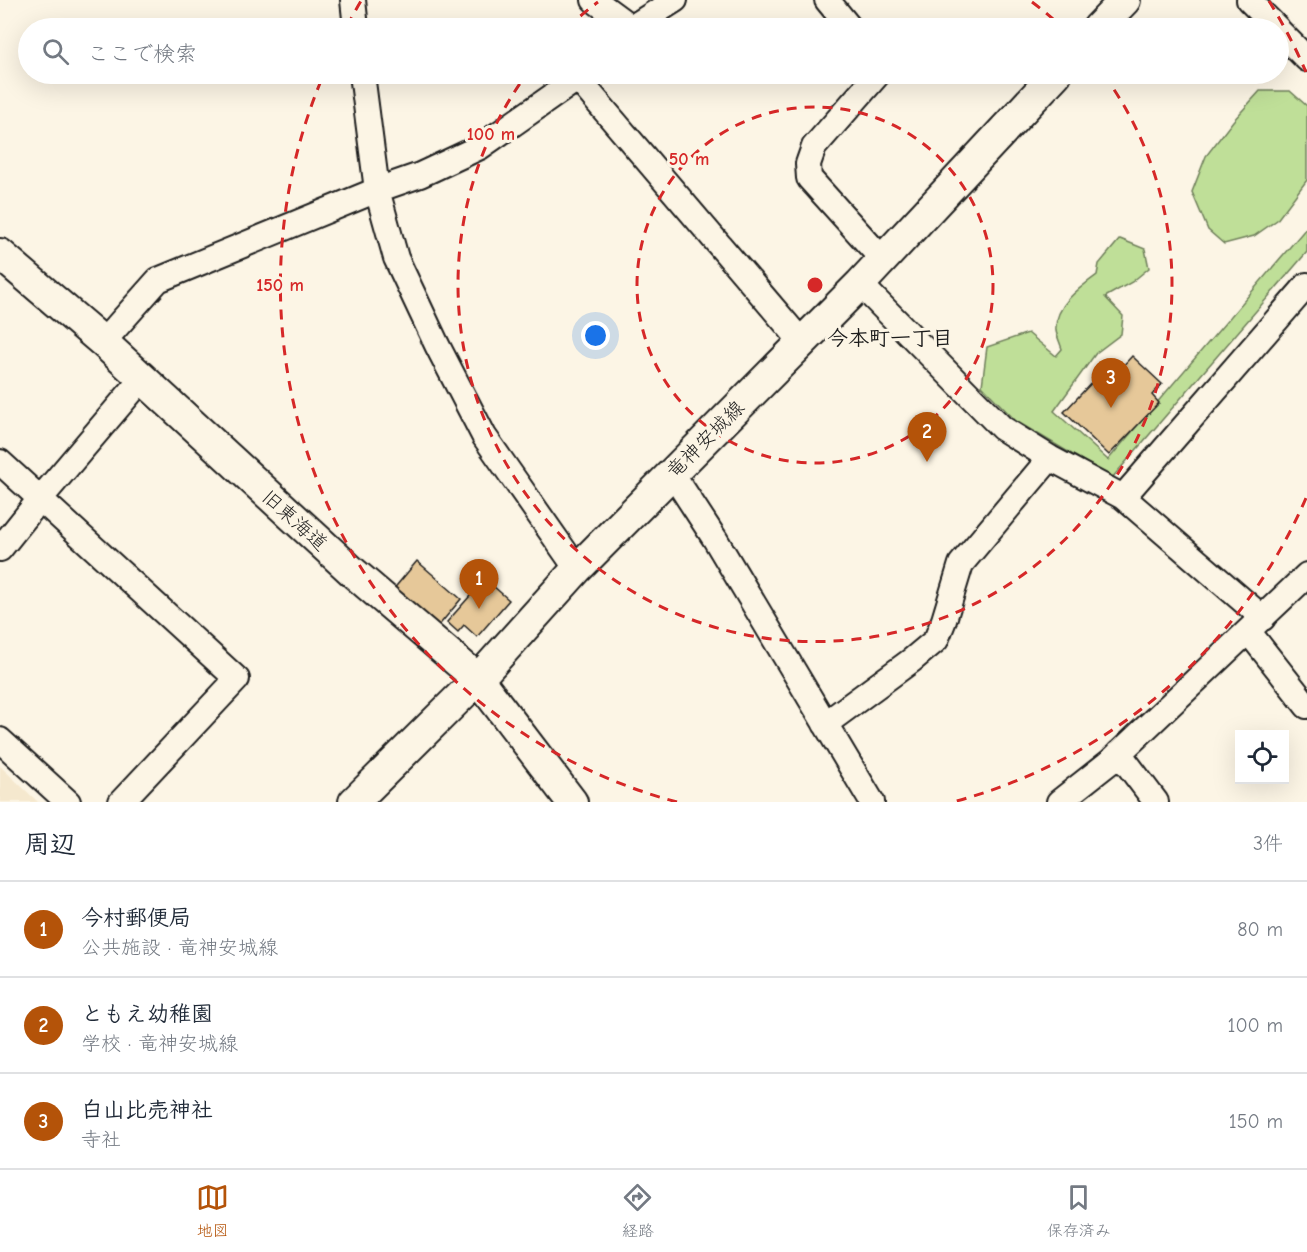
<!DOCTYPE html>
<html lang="ja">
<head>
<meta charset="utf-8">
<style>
	body { margin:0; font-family:"Comic Neue","Klee One",sans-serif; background:#f2f2f3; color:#1f2937 }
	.controls { position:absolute; right:18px; bottom:18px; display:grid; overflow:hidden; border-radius:0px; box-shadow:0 6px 24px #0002 }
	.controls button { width:54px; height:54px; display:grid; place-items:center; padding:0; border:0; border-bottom:2px solid #e0e1e3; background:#fff; color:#1f2937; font:30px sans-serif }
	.you { position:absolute; left:596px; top:336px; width:21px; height:21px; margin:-15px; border:4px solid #fff; border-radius:50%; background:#1a73e8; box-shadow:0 0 0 9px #1a73e833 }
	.badge { display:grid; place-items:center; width:39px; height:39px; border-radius:50%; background:#b45309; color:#fff; font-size:20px; font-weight:700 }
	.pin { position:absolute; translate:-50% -50px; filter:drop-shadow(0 2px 3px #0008) }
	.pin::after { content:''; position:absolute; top:32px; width:21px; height:18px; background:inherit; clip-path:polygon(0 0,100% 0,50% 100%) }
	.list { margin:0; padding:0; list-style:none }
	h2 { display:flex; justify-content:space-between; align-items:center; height:78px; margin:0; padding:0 24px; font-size:26px }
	h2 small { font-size:20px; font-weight:400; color:#747a83 }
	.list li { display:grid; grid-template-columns:39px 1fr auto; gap:18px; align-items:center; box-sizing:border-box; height:96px; padding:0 24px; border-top:2px solid #e0e1e3 }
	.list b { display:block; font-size:22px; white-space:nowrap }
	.list p { margin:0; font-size:20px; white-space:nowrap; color:#747a83 }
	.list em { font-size:20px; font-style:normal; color:#747a83 }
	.icon { flex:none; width:33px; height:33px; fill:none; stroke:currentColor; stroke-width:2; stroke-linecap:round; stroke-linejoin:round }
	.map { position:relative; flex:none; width:1307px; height:802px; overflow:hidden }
	.search { position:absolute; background:#fff; box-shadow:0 6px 24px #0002; left:18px; right:18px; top:18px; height:66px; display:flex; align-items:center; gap:15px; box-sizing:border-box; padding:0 21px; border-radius:33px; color:#747a83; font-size:22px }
	.sheet { height:366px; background:#fff }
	nav { display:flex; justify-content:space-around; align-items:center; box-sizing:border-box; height:84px; border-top:2px solid #e0e1e3; background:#fff; font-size:16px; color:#747a83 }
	nav a { display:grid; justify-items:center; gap:3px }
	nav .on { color:#b45309 }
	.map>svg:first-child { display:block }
	.built { fill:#f5e8ce }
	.green { fill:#bfdf98; stroke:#6e7e5a; stroke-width:1.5 }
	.building { fill:#e6c899; stroke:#1c1c1c; stroke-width:1.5 }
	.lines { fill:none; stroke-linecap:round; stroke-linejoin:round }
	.minor-casing { stroke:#1c1c1c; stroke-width:28 }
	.tertiary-casing { stroke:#1c1c1c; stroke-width:34 }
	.minor { stroke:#fcf5e5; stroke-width:24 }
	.tertiary { stroke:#fcf5e5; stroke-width:30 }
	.ring { fill:none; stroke:#d62828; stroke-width:3; stroke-dasharray:10 8 }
	.labels { text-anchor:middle; stroke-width:6; stroke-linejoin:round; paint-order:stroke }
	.street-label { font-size:20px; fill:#1c1c1c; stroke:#fcf5e5 }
	.neighbourhood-label { font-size:21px; font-weight:bold; fill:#1c1c1c; stroke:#fcf5e5 }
	.centre { fill:#d62828; stroke:#fcf5e5; stroke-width:3 }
	.ring-label { font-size:18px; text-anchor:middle; font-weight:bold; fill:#d62828; stroke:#fcf5e5; stroke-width:6; stroke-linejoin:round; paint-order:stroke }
</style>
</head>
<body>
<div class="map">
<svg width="1307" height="802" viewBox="0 0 1307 802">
	<rect width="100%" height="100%" fill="#fcf5e5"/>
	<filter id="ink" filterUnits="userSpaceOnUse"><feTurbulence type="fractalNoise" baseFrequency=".0167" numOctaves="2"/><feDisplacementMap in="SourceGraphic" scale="12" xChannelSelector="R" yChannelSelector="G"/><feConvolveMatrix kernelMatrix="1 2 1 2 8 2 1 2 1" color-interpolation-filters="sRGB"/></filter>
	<g filter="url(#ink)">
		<path class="built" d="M 0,766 L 38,802 L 0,802 Z"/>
		<path class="green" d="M 1260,91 L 1290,91 L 1307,106 L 1307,180 L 1277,220 L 1254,236 L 1224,244 L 1208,230 L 1192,192 L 1206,156 L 1233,121 Z
			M 1307,227 L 1307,252 L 1112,478 L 1016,421 L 982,386 L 987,347 L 1028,333 L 1056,356 L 1062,349 C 1060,343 1057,336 1056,331 C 1054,306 1079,288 1097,275 L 1099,264 L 1120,239 L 1145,249 L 1149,268 L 1132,282 L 1105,297 L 1123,316 L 1121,334 L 1096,353 L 1054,411 L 1108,460 Z"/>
		<path class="building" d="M 1132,356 L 1162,384 L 1152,395 L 1159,403 L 1109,455 L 1064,412 L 1112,361 L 1120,369 Z
			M 417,561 L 461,599 L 436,629 L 392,591 Z
			M 485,579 L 509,600 L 477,637 L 464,625 L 458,632 L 447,622 Z"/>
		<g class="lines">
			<g class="minor-casing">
				<path id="minor" d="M 353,0 L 356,28
					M 594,0 L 632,28
					M 827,0 L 850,28
					M 1249,0 L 1277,28
					M 631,28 L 675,0
					M 1278,30 L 1307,59
					M 362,74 L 377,190 L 396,258 L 437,345 L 484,436 L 577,569
					M 878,74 L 814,147 L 808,164 L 809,178 L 883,260
					M 578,79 L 801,341
					M 860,284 L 1002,428 L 1050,458 L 1123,497 L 1263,618
					M 103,342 L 158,280 L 377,190 L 420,175 L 480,147 L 584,74
					M 0,462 L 237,679 L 121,802
					M 672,473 L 715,539 L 872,802
					M 1123,497 L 1307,285
					M 0,549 L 40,499 L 142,379
					M 1248,631 L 1307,706
					M 825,724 L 912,660 L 936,640 L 944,620 L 961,564 L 1050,458
					M 0,740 L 68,802
					M 1119,753 L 1156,802
					M 1059,802 L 1111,761 L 1307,575"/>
			</g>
			<g class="tertiary-casing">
				<path id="tertiary" d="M 1098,28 L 1125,0
					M 0,254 L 103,342 L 355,574 L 478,679 L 572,802
					M 354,802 L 478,679 L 577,569 L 860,284 L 1056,74"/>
			</g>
			<use href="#minor" class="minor"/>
			<use href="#tertiary" class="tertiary"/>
		</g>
	</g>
	<g class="ring">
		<circle cx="815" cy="285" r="178"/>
		<path d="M567 28A357 357 0 0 1 598 2M1032 2A357 357 0 0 1 1063 28M1104 75A357 357 0 1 1 526 75"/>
		<path d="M1306 498A535 535 0 0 1 953 802M677 802A535 535 0 0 1 323 76M347 26A535 535 0 0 1 361 1M1269 1A535 535 0 0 1 1306 72"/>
	</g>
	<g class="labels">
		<g class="street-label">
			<text transform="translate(705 439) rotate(-45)" y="7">竜神安城線</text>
			<text transform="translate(295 520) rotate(42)" y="7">旧東海道</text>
		</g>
		<g class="neighbourhood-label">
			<text x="890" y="345">今本町一丁目</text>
		</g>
	</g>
	<circle cx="815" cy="285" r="9" class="centre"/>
	<g class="ring-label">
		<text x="491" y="140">100 m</text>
		<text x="689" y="165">50 m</text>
		<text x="280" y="291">150 m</text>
	</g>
</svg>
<div class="controls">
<button><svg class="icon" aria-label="locate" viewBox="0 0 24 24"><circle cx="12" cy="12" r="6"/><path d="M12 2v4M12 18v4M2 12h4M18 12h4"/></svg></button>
</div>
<div class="you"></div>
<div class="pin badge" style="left:479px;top:609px">1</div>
<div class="pin badge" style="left:927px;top:462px">2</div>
<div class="pin badge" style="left:1111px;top:408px">3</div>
<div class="search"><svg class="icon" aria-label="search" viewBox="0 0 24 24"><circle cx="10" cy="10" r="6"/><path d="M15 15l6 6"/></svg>ここで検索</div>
</div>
<section class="sheet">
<h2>周辺<small>3件</small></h2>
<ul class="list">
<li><span class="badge">1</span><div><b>今村郵便局</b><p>公共施設 · 竜神安城線</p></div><em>80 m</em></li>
<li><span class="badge">2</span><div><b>ともえ幼稚園</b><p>学校 · 竜神安城線</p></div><em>100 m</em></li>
<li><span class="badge">3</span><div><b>白山比売神社</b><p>寺社</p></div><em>150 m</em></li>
</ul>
</section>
<nav>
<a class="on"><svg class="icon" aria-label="map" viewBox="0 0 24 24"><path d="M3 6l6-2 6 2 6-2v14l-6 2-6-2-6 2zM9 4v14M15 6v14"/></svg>地図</a>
<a><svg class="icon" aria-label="directions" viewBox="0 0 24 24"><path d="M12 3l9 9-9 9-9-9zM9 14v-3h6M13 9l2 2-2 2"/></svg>経路</a>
<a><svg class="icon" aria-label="saved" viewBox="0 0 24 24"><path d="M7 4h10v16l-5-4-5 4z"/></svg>保存済み</a>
</nav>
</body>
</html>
